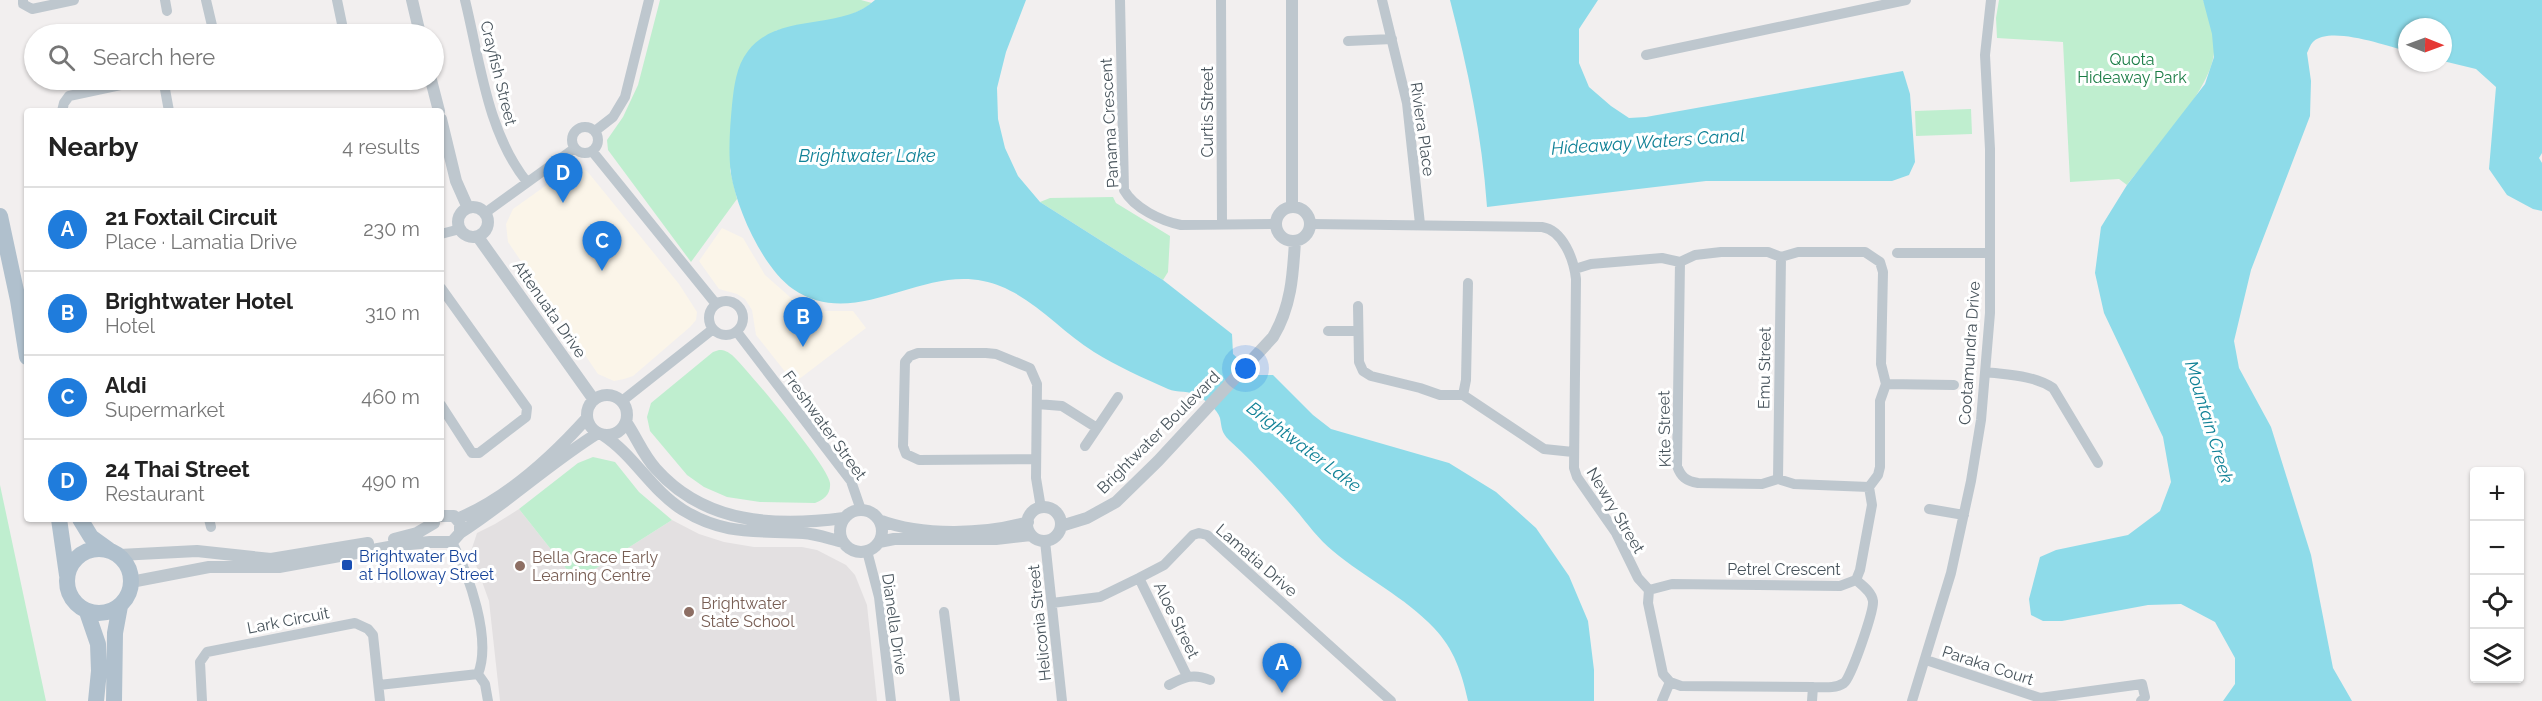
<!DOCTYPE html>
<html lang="en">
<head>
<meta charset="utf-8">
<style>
	body { margin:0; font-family:Raleway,sans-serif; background:#f2f2f2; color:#222 }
	.controls { position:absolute; right:18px; bottom:18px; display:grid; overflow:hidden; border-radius:6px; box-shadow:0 2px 4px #0004 }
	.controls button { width:54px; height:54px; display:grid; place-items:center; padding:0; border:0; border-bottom:2px solid #e0e0e0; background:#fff; color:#222; font:30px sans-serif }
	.compass { position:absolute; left:2398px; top:18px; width:54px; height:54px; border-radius:50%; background:#fff; box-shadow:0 2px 4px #0004; rotate:91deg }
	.you { position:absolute; left:1246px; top:369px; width:21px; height:21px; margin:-15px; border:4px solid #fff; border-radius:50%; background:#1a73e8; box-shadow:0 0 0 9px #1a73e833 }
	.badge { display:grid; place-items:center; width:39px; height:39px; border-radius:50%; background:#1f7cdc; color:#fff; font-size:20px; font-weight:700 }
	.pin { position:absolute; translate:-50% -50px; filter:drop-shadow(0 2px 3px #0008) }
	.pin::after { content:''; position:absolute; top:32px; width:21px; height:18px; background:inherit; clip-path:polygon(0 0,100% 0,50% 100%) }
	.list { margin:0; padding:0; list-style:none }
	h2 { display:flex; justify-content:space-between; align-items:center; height:78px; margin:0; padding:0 24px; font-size:26px }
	h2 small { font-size:20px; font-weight:400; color:#767676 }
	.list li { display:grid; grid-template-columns:39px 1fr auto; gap:18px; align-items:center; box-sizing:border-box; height:84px; padding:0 24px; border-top:2px solid #e0e0e0 }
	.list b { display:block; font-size:22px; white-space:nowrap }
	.list p { margin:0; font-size:20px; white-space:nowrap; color:#767676 }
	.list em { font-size:20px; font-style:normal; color:#767676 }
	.icon { flex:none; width:33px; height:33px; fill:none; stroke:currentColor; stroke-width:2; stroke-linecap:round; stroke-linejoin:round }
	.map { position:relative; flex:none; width:2542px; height:701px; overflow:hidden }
	.search { position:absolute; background:#fff; box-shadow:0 2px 4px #0004; left:24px; top:24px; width:420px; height:66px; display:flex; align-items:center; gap:15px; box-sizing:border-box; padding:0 21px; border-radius:33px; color:#767676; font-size:22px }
	.panel { position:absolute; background:#fff; box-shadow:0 2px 4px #0004; left:24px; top:108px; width:420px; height:414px; border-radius:6px }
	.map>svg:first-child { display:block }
	.commercial { fill:#fbf5e9 }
	.education { fill:#e3e0e1 }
	.green { fill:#bfeecf }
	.water { fill:#8edbe9 }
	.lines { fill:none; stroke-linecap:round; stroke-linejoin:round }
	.minor { stroke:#bec7ce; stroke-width:10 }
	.tertiary { stroke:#bec7ce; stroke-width:12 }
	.primary { stroke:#b0c0cd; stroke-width:16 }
	.transit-dot { fill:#1a4fb4; stroke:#fff; stroke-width:2 }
	.education-dot { fill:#8d6e63; stroke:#fff; stroke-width:2 }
	.labels { text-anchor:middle; stroke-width:6; stroke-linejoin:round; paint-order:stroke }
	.park-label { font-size:16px; fill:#1a7c45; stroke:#fff }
	.street-label { font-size:16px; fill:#48545c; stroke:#fff }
	.transit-label { font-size:16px; fill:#164399; stroke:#fff; text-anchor:start }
	.education-label { font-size:16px; fill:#785e54; stroke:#fff; text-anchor:start }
	.water-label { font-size:18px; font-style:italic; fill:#118297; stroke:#fff }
</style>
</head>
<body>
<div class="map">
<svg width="2542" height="701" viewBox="0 0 2542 701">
	<rect width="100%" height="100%" fill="#f2efef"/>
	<path class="commercial" d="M 579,168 L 587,171 L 679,284 L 697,312 L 696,320 L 690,327 L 633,376 L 624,379 L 614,381 L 598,374 L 508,242 L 506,224 L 513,209 L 569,169 Z
		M 722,228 L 743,238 L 765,275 L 790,297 L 806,306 L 826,311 L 853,311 L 866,328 L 794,383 L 756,335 L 752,310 L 745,299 L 737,294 L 719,289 L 699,261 Z"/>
	<path class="education" d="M 519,509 L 576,581 L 672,520 L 699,534 L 724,542 L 754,547 L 802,547 L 817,550 L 846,565 L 855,575 L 867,605 L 877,701 L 500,701 L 489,601 L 471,551 L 477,533 L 495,524 Z"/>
	<path class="green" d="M 660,0 L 861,0 L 872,3 C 847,23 805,23 775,31 L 730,170 L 737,199 L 691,262 L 608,150 L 607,140 L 623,117 L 638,85 Z
		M 1999,0 L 2203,0 C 2210,14 2217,43 2213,59 C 2205,96 2151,154 2127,185 L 2119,179 L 2070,182 L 2063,42 L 1997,38 L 1996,18 Z
		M 1971,109 L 1972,134 L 1916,136 L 1915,111 Z
		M 1113,197 L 1116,203 L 1170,236 L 1168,272 L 1163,280 L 1040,202 L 1050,198 Z
		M 719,350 C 725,350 728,352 732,355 C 748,370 828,466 830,483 C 831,494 824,500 815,503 L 760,502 L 727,497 L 704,487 L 687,475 L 650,431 L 647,417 L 651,403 L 713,352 Z
		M 593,457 L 615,462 L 639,492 L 672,520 L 576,581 L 519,509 L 578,463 Z
		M 0,485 L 46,701 L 0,701 Z"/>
	<path class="water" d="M 875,0 L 1026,0 L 1006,52 L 997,88 L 998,119 L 1005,148 L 1018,176 L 1040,202 L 1163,280 L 1232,334 L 1233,354 L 1256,375 L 1273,375 L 1313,415 L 1331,429 L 1449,463 L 1496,492 L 1536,528 L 1569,576 L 1588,621 L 1594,670 L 1594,701 L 1468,701 C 1462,673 1454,649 1434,628 C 1405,597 1365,578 1333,551 C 1319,540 1307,523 1295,509 C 1274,485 1253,462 1229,440 C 1221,432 1222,428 1220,418 C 1218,410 1205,400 1198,396 C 1190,390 1177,393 1168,389 C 1143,378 1117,366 1094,352 C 1057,329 1028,290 983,281 C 919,267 854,331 793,289 C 763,268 737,210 731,174 C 728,152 730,127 732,105 C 734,87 736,66 748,51 C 779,11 840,32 875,0 Z
		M 1450,0 L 1598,0 L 1579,29 L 1579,63 L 1589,87 L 1611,106 L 1629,118 L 1646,117 L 1903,71 L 1910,94 L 1915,162 L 1909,175 L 1892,181 L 1706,181 L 1487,207 C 1482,135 1468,70 1450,0 Z
		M 2203,0 L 2542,0 L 2542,153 L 2539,158 L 2542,163 L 2542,211 L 2533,209 L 2507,195 L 2489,169 L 2496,87 L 2476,69 L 2443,61 L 2443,27 L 2407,27 L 2407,51 C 2386,46 2332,26 2314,41 C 2311,43 2309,49 2307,53 L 2311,81 L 2310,116 L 2251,270 L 2234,341 L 2239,368 L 2271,427 L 2311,555 L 2333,668 L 2352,701 L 2223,701 L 2235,684 L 2235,658 L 2215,622 L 2181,604 L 2148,605 L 2062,621 L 2043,621 L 2031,615 L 2029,599 L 2040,557 L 2056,550 L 2128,535 L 2160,511 L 2171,482 L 2163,437 L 2104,313 L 2095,273 L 2101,227 L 2127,185 L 2205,84 L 2214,57 L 2212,34 Z"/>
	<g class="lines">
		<path class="minor" d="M 23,0 L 23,4 L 32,9 L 74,0
			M 165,0 L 167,11
			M 206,0 L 214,34
			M 337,0 L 342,24 L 338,34
			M 465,0 C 480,61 487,132 527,182
			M 1120,0 L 1124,190 C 1134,208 1161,221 1181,225 L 1276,224
			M 1221,0 L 1222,224
			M 1382,0 L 1407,103 L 1420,224
			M 1348,41 L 1392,39
			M 1646,55 L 1906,0
			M 166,80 L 164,84 L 169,111
			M 62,111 L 64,103 L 69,96 L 144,80 L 164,84
			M572 140a13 13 0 1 1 26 0a13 13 0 1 1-26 0Z
			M 595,131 L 613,117 L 625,97 L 649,0
			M 592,151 L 716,304
			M 485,213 L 575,148
			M 1311,224 L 1542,227 C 1563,230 1574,260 1576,279 L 1574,468 L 1577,477 L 1616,533 L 1638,578 L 1649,590 L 1648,603 L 1663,674 L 1670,682 L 1681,686 L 1813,687 C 1823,687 1835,689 1844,683 C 1851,678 1874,611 1873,601 C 1872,592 1862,585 1856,580
			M 441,234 L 460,229
			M 1897,253 L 1990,253
			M 1680,262 L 1677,466 C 1681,477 1686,481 1698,483 L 1762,484 L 1778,479 L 1794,484 L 1869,487
			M 1575,269 L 1591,264 L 1662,258 L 1680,262 L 1695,255 L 1721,252 L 1768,252 L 1781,257 L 1798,252 L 1865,252 L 1880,262 L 1883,272 L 1881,364 L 1886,384 L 1880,401 L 1880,467 L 1878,475 L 1869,487 L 1872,505 L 1860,570 L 1856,580 L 1840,586 L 1672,584 L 1649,590
			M 441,288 L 527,408 L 526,417 L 479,453 L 472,453 L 441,405
			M709 318a17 17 0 1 1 34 0a17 17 0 1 1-34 0Z
			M 1358,306 L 1359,362 L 1363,371 L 1371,376 L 1420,388 L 1440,395 L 1463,395 L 1544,449 L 1573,452
			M 1328,331 L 1358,331
			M 737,332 L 851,481 L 861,510
			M 1986,372 C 2009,375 2033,375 2053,388 L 2098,463
			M 1886,384 L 1954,385
			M 1463,395 L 1466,380 L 1468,283
			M 622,401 L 713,329
			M 1037,404 L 1062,406 L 1097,428
			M 1085,446 L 1118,397
			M 1036,459 L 919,460 L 906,454 L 903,446 L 905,362 L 910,356 L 918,353 L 986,353 L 996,354 L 1030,368 L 1037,384 L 1036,478 L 1041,508
			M 1778,479 L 1781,257
			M 1929,509 L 1964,515
			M 209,519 L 211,527
			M 1045,541 L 1062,701
			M 452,542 C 469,575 492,639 478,674 L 485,684 L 488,701
			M 867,551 L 879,597 L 891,701
			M 1139,578 L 1187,676
			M 1052,603 L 1100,597 L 1139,578 L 1164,565 L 1193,535 L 1199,533 L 1207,535 L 1391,701
			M 944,612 L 955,701
			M 1926,660 L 2049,701
			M 379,685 L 478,674
			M 1169,685 C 1184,677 1193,673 1210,680
			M 2040,698 L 2142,684 L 2145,697 L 2141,701
			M 202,701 L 200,662 L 207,652 L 355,623 L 368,629 L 373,635 L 380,701
			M 1662,701 L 1670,682
			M 1812,701 L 1813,687
			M 1912,701 L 1951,573 L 1971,481 L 1981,420 L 1990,313 L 1990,149 L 1985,55 L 1991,0"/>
		<path class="tertiary" d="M 412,0 L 420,34
			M 1292,0 L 1292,206
			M 431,80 L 439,111
			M 441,119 L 456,181 L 468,208
			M1276 224a17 17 0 1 1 34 0a17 17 0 1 1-34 0Z
			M458 222a15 15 0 1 1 30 0a15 15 0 1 1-30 0Z
			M 478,237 L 594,400
			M587 415a20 20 0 1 1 40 0a20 20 0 1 1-40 0Z
			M 626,422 C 637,438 643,455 656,469 C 705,524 775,527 844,518
			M 603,435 C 634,455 651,490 683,510 C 725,536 757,530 803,533 C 817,534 830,539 843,542
			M1027 524a17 17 0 1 1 34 0a17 17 0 1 1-34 0Z
			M840 531a21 21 0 1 1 42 0a21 21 0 1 1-42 0Z
			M 457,519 C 508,498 551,458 587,418
			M 879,520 C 921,536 985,535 1028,522
			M 1061,526 L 1087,518 L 1116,502 L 1158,461 L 1273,337 C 1291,307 1293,276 1295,241
			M 460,533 C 508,502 550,463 598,433
			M 394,539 L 417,533 L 434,523
			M 879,542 L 894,539 L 996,539 L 1031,535
			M 119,555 L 197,551 L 271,559 L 368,543
			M 131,582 L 209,567 L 279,567 L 400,545 L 430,542 L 452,542 L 460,533 L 460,523 L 454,516 L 441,516"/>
		<path class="primary" d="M 0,216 L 18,300 L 27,357
			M 59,519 L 67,575
			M 80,519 L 91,537 L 109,550
			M67 581a32 32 0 1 1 64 0a32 32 0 1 1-64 0Z
			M 87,612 L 98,644 L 99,671 L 96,701
			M 114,701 L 115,633 L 120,606"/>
	</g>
	<rect class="transit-dot" x="341" y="559" width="12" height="12" rx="3"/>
	<g class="education-dot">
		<circle cx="520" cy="566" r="6"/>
		<circle cx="689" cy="612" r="6"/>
	</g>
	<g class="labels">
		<g class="park-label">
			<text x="2132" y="65">Quota<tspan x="2132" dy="18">Hideaway Park</tspan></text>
		</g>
		<g class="street-label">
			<text transform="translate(499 73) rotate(76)" y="6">Crayfish Street</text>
			<text transform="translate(1207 112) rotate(-90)" y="6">Curtis Street</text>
			<text transform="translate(1109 123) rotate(-93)" y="6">Panama Crescent</text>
			<text transform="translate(1423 129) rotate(82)" y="6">Riviera Place</text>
			<text transform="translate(550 309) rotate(55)" y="6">Attenuata Drive</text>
			<text transform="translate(1969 353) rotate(-86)" y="6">Cootamundra Drive</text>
			<text transform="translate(1764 368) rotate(-89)" y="6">Emu Street</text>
			<text transform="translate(825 425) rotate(54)" y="6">Freshwater Street</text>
			<text transform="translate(1664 429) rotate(-91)" y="6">Kite Street</text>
			<text transform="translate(1158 432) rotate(-45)" y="6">Brightwater Boulevard</text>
			<text transform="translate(1616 510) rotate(59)" y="6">Newry Street</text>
			<text transform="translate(1257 560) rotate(41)" y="6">Lamatia Drive</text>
			<text x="1784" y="575">Petrel Crescent</text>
			<text transform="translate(288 620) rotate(-11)" y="6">Lark Circuit</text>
			<text transform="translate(1177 620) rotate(64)" y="6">Aloe Street</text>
			<text transform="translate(1039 623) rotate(-96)" y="6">Heliconia Street</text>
			<text transform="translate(895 624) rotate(82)" y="6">Dianella Drive</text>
			<text transform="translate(1988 665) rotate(18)" y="6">Paraka Court</text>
		</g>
		<g class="transit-label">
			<text x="359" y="562">Brightwater Bvd<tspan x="359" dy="18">at Holloway Street</tspan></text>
		</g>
		<g class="education-label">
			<text x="532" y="563">Bella Grace Early<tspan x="532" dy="18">Learning Centre</tspan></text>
			<text x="701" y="609">Brightwater<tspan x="701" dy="18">State School</tspan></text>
		</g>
		<g class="water-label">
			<text transform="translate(1648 142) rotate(-4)" y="6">Hideaway Waters Canal</text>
			<text x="867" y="162">Brightwater Lake</text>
			<text transform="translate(2209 422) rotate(73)" y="6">Mountain Creek</text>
			<text transform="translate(1304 447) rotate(37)" y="6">Brightwater Lake</text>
		</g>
	</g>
</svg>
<div class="controls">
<button>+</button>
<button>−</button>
<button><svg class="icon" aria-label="locate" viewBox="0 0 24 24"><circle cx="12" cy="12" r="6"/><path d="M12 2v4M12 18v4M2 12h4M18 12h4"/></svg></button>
<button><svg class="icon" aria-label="layers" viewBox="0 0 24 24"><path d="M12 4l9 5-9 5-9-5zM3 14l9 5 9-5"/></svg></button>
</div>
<svg class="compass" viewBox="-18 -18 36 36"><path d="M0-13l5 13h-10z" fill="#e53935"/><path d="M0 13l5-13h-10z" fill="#767676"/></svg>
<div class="you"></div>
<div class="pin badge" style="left:1282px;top:693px">A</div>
<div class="pin badge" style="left:803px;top:347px">B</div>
<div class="pin badge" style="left:602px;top:271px">C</div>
<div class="pin badge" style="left:563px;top:203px">D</div>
<div class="search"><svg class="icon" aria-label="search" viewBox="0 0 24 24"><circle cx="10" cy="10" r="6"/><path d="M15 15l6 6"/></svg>Search here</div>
<section class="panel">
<h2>Nearby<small>4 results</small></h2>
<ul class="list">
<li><span class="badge">A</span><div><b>21 Foxtail Circuit</b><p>Place · Lamatia Drive</p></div><em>230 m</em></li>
<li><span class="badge">B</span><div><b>Brightwater Hotel</b><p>Hotel</p></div><em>310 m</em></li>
<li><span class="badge">C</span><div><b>Aldi</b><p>Supermarket</p></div><em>460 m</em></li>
<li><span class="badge">D</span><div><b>24 Thai Street</b><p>Restaurant</p></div><em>490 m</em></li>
</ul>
</section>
</div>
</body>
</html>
